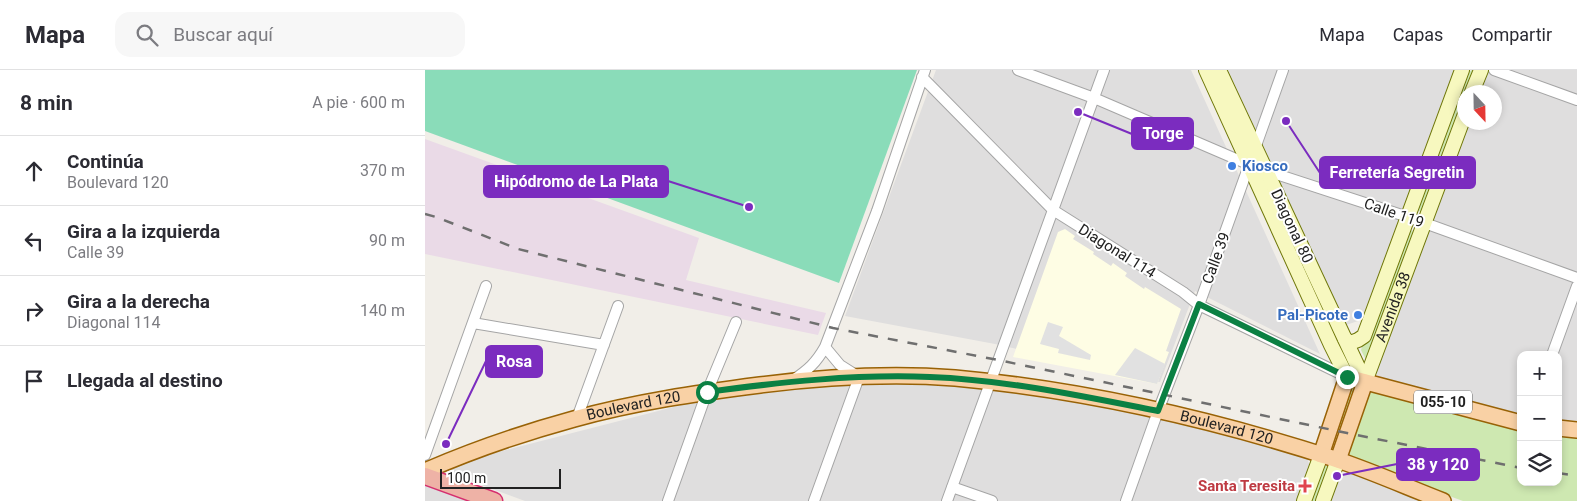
<!DOCTYPE html>
<html lang="es">
<head>
<meta charset="utf-8">
<style>
	body { margin:0; font-family:Roboto,sans-serif; background:#f7f7f7; color:#2b2b33 }
	.controls { position:absolute; right:15px; bottom:15px; display:grid; overflow:hidden; border-radius:10px; box-shadow:0 2px 8px #0003 }
	.controls button { width:45px; height:45px; display:grid; place-items:center; padding:0; border:0; border-bottom:1px solid #e1e1e2; background:#fff; color:#2b2b33; font:25px sans-serif }
	.compass { position:absolute; left:1032px; top:15px; width:45px; height:45px; border-radius:50%; background:#fff; box-shadow:0 2px 8px #0003; rotate:158deg }
	.scale { position:absolute; left:15px; bottom:12px; width:121px; box-sizing:border-box; padding-left:5px; border:2px solid #212121; border-top:0; font-size:14px; line-height:18px; white-space:nowrap; color:#212121; -webkit-text-stroke:4px #fff; paint-order:stroke }
	.stop { position:absolute; width:15px; height:15px; margin:-11px; border:4px solid #0b8043; border-radius:50%; background:#fff }
	.stop.end { background:#0b8043; border-color:#fff; box-shadow:0 1px 5px #0008 }
	.list { margin:0; padding:0; list-style:none }
	h2 { display:flex; justify-content:space-between; align-items:center; height:65px; margin:0; padding:0 20px; font-size:21px }
	h2 small { font-size:16px; font-weight:400; color:#7c7c81 }
	.list li { display:grid; grid-template-columns:32px 1fr auto; gap:15px; align-items:center; box-sizing:border-box; height:70px; padding:0 20px; border-top:1px solid #e1e1e2 }
	.list b { display:block; font-size:19px; white-space:nowrap }
	.list p { margin:0; font-size:16px; white-space:nowrap; color:#7c7c81 }
	.list em { font-size:16px; font-style:normal; color:#7c7c81 }
	.icon { flex:none; width:28px; height:28px; fill:none; stroke:currentColor; stroke-width:2; stroke-linecap:round; stroke-linejoin:round }
	.map { position:relative; flex:none; width:1152px; height:431px; overflow:hidden }
	header { display:flex; align-items:center; gap:30px; box-sizing:border-box; height:70px; padding:0 25px; background:#fff; border-bottom:1px solid #e1e1e2 }
	header strong { font-size:24px }
	nav { display:flex; gap:28px; margin-inline-start:auto; font-size:18px }
	.search { width:350px; height:45px; background:#f7f7f7; display:flex; align-items:center; gap:12px; box-sizing:border-box; padding:0 18px; border-radius:15px; color:#7c7c81; font-size:19px }
	main { display:flex }
	aside { flex:1; background:#fff }
	.map>svg:first-child { display:block }
	.residential { fill:#dfdede }
	.industrial { fill:#eadae7 }
	.education { fill:#fefde4 }
	.grass { fill:#cee8b1 }
	.pitch { fill:#8adcb9 }
	.parking { fill:#e1e1e1 }
	.lines { fill:none; stroke-linecap:round; stroke-linejoin:round }
	.minor-casing { stroke:#a5a5a5; stroke-width:12 }
	.secondary-casing { stroke:#6f7709; stroke-width:16 }
	.primary-casing { stroke:#986206; stroke-width:18 }
	.trunk-casing { stroke:#d52f6f; stroke-width:19 }
	.minor { stroke:#fff; stroke-width:10 }
	.secondary { stroke:#f7f8bf; stroke-width:14 }
	.primary { stroke:#f9d1a5; stroke-width:15 }
	.trunk { stroke:#eeb2a6; stroke-width:16 }
	.rail { stroke:#6f6f6f; stroke-width:2.5; stroke-dasharray:10 10; stroke-linecap:butt }
	.route { stroke:#0b8043; stroke-width:6 }
	.shop-dot { fill:#3f7fe0; stroke:#fff; stroke-width:2 }
	.health-dot { fill:#e0444e; stroke:#fff; stroke-width:2 }
	.labels { text-anchor:middle; stroke-width:4; stroke-linejoin:round; paint-order:stroke }
	.shield { fill:#fff; stroke:#646464; stroke-width:1 }
	.shield-label { font-size:14px; font-weight:bold; fill:#212121 }
	.shop-label { font-size:15px; font-weight:bold; fill:#366cbe; stroke:#fff; text-anchor:start }
	.street-label { font-size:15px; fill:#212121; stroke:#fff }
	.health-label { font-size:15px; font-weight:bold; fill:#be3a42; stroke:#fff; text-anchor:end }
	.leader { fill:none; stroke:#7b2cbf; stroke-width:2 }
	.callout-dot { fill:#7b2cbf; stroke:#fff; stroke-width:2 }
	.callout { fill:#7b2cbf; stroke:#7b2cbf; stroke-width:2 }
	.callout-label { font-size:16px; text-anchor:middle; font-weight:bold; fill:#fff }
</style>
</head>
<body>
<header>
<strong>Mapa</strong>
<div class="search"><svg class="icon" aria-label="search" viewBox="0 0 24 24"><circle cx="10" cy="10" r="6"/><path d="M15 15l6 6"/></svg>Buscar aquí</div>
<nav><a>Mapa</a><a>Capas</a><a>Compartir</a></nav>
</header>
<main>
<aside>
<h2>8 min<small>A pie · 600 m</small></h2>
<ul class="list">
<li><svg class="icon" aria-label="ahead" viewBox="0 0 24 24"><path d="M12 20V5M6 11l6-6 6 6"/></svg><div><b>Continúa</b><p>Boulevard 120</p></div><em>370 m</em></li>
<li><svg class="icon" aria-label="left" viewBox="0 0 24 24"><path d="M17 20v-9H6M10 6l-5 5 5 5"/></svg><div><b>Gira a la izquierda</b><p>Calle 39</p></div><em>90 m</em></li>
<li><svg class="icon" aria-label="right" viewBox="0 0 24 24"><path d="M7 20v-9h11M14 6l5 5-5 5"/></svg><div><b>Gira a la derecha</b><p>Diagonal 114</p></div><em>140 m</em></li>
<li><svg class="icon" aria-label="arrive" viewBox="0 0 24 24"><path d="M6 21V4h12l-3 4 3 4H6"/></svg><div><b>Llegada al destino</b></div></li>
</ul>
</aside>
<div class="map">
<svg width="1152" height="431" viewBox="0 0 1152 431">
	<rect width="100%" height="100%" fill="#f1eee8"/>
	<path class="residential" d="M 511,0 L 766,0 L 895,284 L 770,221 L 735,312 L 570,274 L 420,246 Z
		M 803,0 L 1032,0 L 942,248 L 921,255 Z
		M 1063,0 L 1152,0 L 1152,352 L 1133,350 L 1133,285 L 1096,285 L 1096,347 L 953,307 L 951,302 L 1044,53 L 1070,52 L 1070,22 L 1055,22 Z
		M 419,314 L 558,314 L 719,341 L 882,387 L 886,401 L 874,431 L 100,431 L 24,403 L 30,393 L 272,331 Z
		M 929,402 L 1004,431 L 905,431 L 910,418 L 919,403 Z
		M 10,412 L 61,431 L 0,431 L 0,415 Z"/>
	<path class="industrial" d="M 0,69 L 274,168 L 261,210 L 401,243 L 393,265 L 0,184 Z"/>
	<path class="education" d="M 640,159 L 650,166 L 648,169 L 669,182 L 668,184 L 686,196 L 688,193 L 702,203 L 700,206 L 719,219 L 720,217 L 756,239 L 741,281 L 744,282 L 732,314 L 588,287 L 633,162 Z"/>
	<path class="grass" d="M 1047,0 L 1051,6 L 1044,22 L 1040,22 L 1039,35 L 1000,140 L 995,142 L 991,137 L 1041,3 Z
		M 987,160 L 990,166 L 942,292 L 936,280 L 982,163 Z
		M 931,316 L 920,360 L 913,358 L 926,319 Z
		M 953,319 L 1096,359 L 1096,412 L 1133,412 L 1133,364 L 1152,366 L 1152,431 L 1038,431 L 925,390 L 921,383 L 939,327 Z
		M 904,395 L 907,400 L 895,431 L 885,431 L 897,397 Z"/>
	<path class="pitch" d="M 0,0 L 492,0 L 414,213 L 0,61 Z"/>
	<path class="parking" d="M 623,252 L 638,257 L 634,266 L 666,285 L 665,290 L 633,283 L 634,279 L 615,274 Z
		M 710,278 L 740,294 L 732,314 L 690,305 Z"/>
	<g class="lines">
		<g class="minor-casing">
			<path id="minor" d="M 593,0 L 669,28 L 825,95
				M 1069,0 L 1152,30
				M 497,7 L 628,140 L 758,222 L 774,235 L 922,307
				M 839,100 L 983,147 L 1152,208
				M 48,253 L 179,275
				M 1127,285 L 1152,216
				M 368,310 C 383,300 391,293 400,277 L 452,141 L 500,0
				M 152,348 L 193,236
				M 0,385 L 61,216
				M 527,417 L 567,431
				M 243,431 L 282,322 L 311,252
				M 389,431 L 434,307 L 415,295 L 400,277
				M 522,431 L 679,0
				M 701,431 L 733,341 L 774,235 L 858,0"/>
		</g>
		<g class="secondary-casing">
			<g id="secondary">
				<path d="M 781,0 L 906,275 L 922,307"/>
				<path d="M 794,0 L 940,312"/>
				<path d="M 1047,22 L 1056,0"/>
				<path d="M 920,269 L 925,273 L 933,270 L 939,266 L 1037,0"/>
				<path id="s1" d="M 940,312 L 1040,44"/>
				<path d="M 879,431 L 896,385"/>
				<path d="M 898,431 L 913,390"/>
			</g>
		</g>
		<g class="primary-casing">
			<g id="primary">
				<path d="M 1133,358 L 1152,360"/>
				<path d="M 896,385 L 922,307 L 1096,353"/>
				<path d="M 913,390 L 940,312"/>
				<path id="s2" d="M 0,401 C 48,380 98,363 149,349 C 210,332 273,323 335,315 C 399,307 465,303 530,308 C 659,320 787,349 910,389 C 946,401 982,417 1018,431"/>
			</g>
		</g>
		<g class="trunk-casing">
			<path id="trunk" d="M 0,406 L 69,431"/>
		</g>
		<use href="#minor" class="minor"/>
		<use href="#secondary" class="secondary"/>
		<use href="#primary" class="primary"/>
		<use href="#trunk" class="trunk"/>
		<path class="rail" d="M 0,144 L 11,147 L 93,179 L 408,258 L 573,290 L 922,363 L 1096,398
			M 1133,403 L 1152,406"/>
	</g>
	<g class="lines">
		<path class="route" d="M 282,322 C 356,312 430,304 505,307 C 582,310 657,326 733,341 L 774,234 L 922,307"/>
	</g>
	<g class="shop-dot">
		<circle cx="807" cy="96" r="5"/>
		<circle cx="933" cy="245" r="5"/>
	</g>
	<path class="health-dot" d="M877.5 408.5h5v5h5v5h-5v5h-5v-5h-5v-5h5z"/>
	<g class="labels">
		<rect class="shield" x="989" y="320.5" width="58" height="23" rx="4"/>
		<g class="shield-label">
			<text x="1018" y="337">055-10</text>
		</g>
		<g class="shop-label">
			<text x="817" y="101">Kiosco</text>
			<text x="923" y="250" text-anchor="end">Pal-Picote</text>
		</g>
		<g class="street-label">
			<text transform="translate(969 143) rotate(19)" y="5">Calle 119</text>
			<text transform="translate(867 156) rotate(65)" y="5">Diagonal 80</text>
			<text transform="translate(692 181) rotate(32)" y="5">Diagonal 114</text>
			<text transform="translate(791 188) rotate(-70)" y="5">Calle 39</text>
			<text dy="5" stroke="none"><textPath href="#s1" startOffset="80">Avenida 38</textPath></text>
			<text dy="5" stroke="none"><textPath href="#s2" startOffset="219">Boulevard 120</textPath></text>
			<text dy="5" stroke="none"><textPath href="#s2" startOffset="819">Boulevard 120</textPath></text>
		</g>
		<g class="health-label">
			<text x="870" y="421">Santa Teresita</text>
		</g>
	</g>
	<path class="leader" d="M653 42L707 64M861 51L895 103M324 137L243 111M21 374L61 291M912 406L972 394"/>
	<g class="callout-dot">
		<circle cx="653" cy="42" r="5"/>
		<circle cx="861" cy="51" r="5"/>
		<circle cx="324" cy="137" r="5"/>
		<circle cx="21" cy="374" r="5"/>
		<circle cx="912" cy="406" r="5"/>
	</g>
	<g class="callout">
		<rect x="707" y="48" width="61" height="31" rx="5"/>
		<rect x="895" y="87" width="155" height="31" rx="5"/>
		<rect x="59" y="96" width="184" height="31" rx="5"/>
		<rect x="61" y="276" width="56" height="31" rx="5"/>
		<rect x="972" y="379" width="82" height="31" rx="5"/>
	</g>
	<g class="callout-label">
		<text x="738" y="69">Torge</text>
		<text x="972" y="108">Ferretería Segretin</text>
		<text x="151" y="117">Hipódromo de La Plata</text>
		<text x="89" y="297">Rosa</text>
		<text x="1013" y="400">38 y 120</text>
	</g>
</svg>
<div class="controls">
<button>+</button>
<button>−</button>
<button><svg class="icon" aria-label="layers" viewBox="0 0 24 24"><path d="M12 4l9 5-9 5-9-5zM3 14l9 5 9-5"/></svg></button>
</div>
<svg class="compass" viewBox="-18 -18 36 36"><path d="M0-13l5 13h-10z" fill="#e53935"/><path d="M0 13l5-13h-10z" fill="#7c7c81"/></svg>
<div class="scale">100 m</div>
<div class="stop" style="left:282px;top:322px"></div>
<div class="stop end" style="left:922px;top:307px"></div>
</div>
</main>
</body>
</html>
